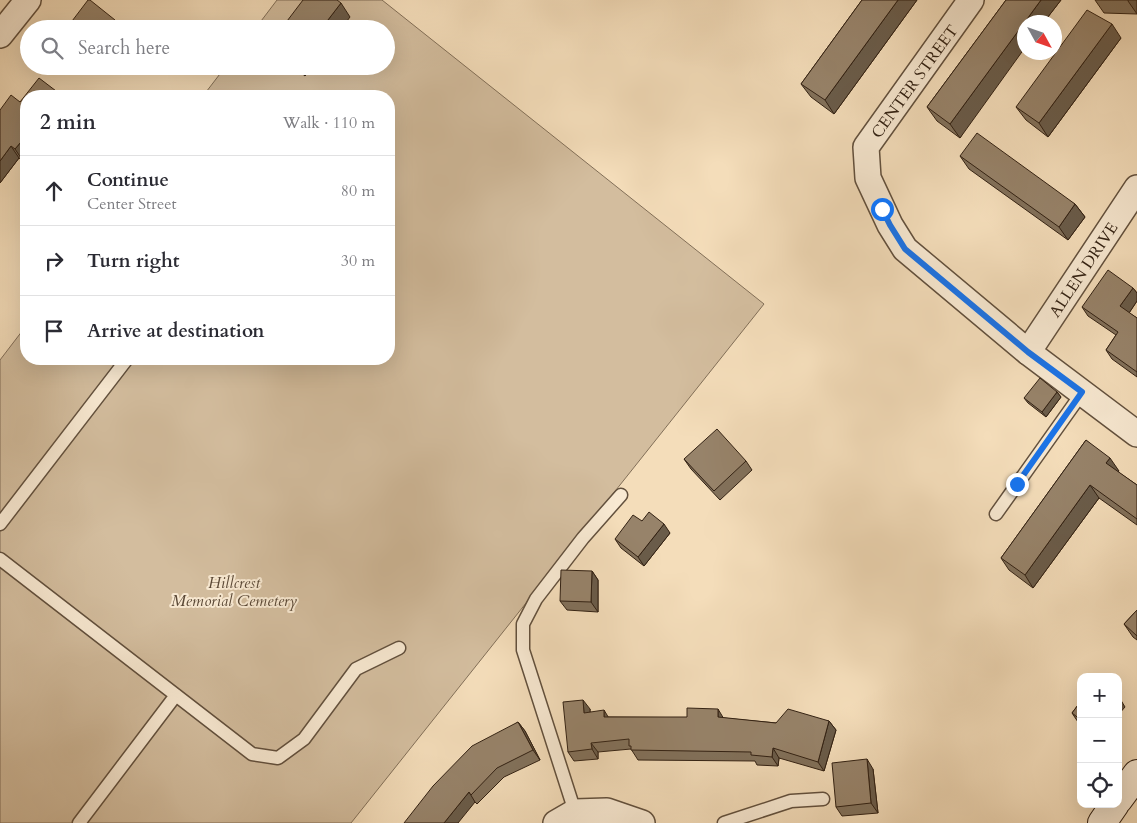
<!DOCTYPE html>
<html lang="en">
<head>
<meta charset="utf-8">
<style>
	body { margin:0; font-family:Cardo,serif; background:#f7f7f7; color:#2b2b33 }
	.controls { position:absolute; right:15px; bottom:15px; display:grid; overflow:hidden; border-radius:10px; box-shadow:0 5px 20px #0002 }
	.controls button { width:45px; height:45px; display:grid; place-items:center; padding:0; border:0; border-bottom:1px solid #e1e1e2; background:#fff; color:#2b2b33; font:25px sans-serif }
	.compass { position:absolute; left:1017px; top:15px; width:45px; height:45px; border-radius:50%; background:#fff; box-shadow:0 5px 20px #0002; rotate:130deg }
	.stop { position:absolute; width:15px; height:15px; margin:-11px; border:4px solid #1a73e8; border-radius:50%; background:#fff }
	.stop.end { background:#1a73e8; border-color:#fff; box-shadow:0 1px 5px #0008 }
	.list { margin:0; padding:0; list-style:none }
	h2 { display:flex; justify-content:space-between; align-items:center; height:65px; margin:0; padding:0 20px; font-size:21px }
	h2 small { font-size:16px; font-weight:400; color:#7c7c81 }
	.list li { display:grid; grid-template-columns:32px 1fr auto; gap:15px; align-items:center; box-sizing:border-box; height:70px; padding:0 20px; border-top:1px solid #e1e1e2 }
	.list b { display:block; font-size:19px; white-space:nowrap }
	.list p { margin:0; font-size:16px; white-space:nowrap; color:#7c7c81 }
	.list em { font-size:16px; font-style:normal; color:#7c7c81 }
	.icon { flex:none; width:28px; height:28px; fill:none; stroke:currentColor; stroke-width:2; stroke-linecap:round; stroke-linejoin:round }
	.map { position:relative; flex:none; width:1137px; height:823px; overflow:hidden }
	.search { position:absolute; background:#fff; box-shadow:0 5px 20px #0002; left:20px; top:20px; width:375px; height:55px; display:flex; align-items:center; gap:12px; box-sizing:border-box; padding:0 18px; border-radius:28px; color:#7c7c81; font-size:19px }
	.panel { position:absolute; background:#fff; box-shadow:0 5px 20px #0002; left:20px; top:90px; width:375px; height:275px; border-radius:20px }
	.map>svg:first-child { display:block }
	.green { fill:#d3bd9e; stroke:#826f58 }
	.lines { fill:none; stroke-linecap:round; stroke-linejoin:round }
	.lane-casing { stroke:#62503d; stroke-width:15 }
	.street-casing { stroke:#62503d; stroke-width:28 }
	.secondary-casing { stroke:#322113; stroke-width:30 }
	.lane { stroke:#f8e9d2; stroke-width:12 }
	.street { stroke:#f8e9d2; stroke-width:25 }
	.secondary { stroke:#f8e9d2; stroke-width:28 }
	.wall { fill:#82715b; stroke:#322113 }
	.shaded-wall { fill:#6a5c4a; stroke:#322113 }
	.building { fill:#97836a; stroke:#322113 }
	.route { stroke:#1a73e8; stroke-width:6 }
	.labels { text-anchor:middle; stroke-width:4; stroke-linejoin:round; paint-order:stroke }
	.street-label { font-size:16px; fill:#322113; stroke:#f8e9d2 }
	.park-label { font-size:16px; font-style:italic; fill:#5a4836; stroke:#f8e9d2 }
</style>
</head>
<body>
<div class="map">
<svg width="1137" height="823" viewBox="0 0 1137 823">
	<rect width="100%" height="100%" fill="#f4ddba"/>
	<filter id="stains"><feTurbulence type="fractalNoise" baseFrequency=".004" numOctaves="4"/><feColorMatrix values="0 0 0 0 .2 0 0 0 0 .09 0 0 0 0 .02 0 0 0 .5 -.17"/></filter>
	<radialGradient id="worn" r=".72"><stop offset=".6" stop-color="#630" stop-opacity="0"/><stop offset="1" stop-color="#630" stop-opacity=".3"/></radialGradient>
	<path class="green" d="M 277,0 L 382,0 L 764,304 L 351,823 L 0,823 L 0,360 L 26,326 L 26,359 L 389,359 L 389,96 L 203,96 L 226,66 L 386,66 L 386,29 L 255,29 Z"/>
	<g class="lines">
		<g class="lane-casing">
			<path id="lane" d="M 996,514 L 1082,393
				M 0,524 L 127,359
				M 0,559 L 252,754 L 278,758 L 304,739 L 356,669 L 399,648
				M 575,812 L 523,650 L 523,624 L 536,599 L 583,538 L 621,495
				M 79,823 L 176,695
				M 724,823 L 791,801 L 823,799"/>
		</g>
		<g class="street-casing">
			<g id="street">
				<path d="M 971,0 L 866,147 L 868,178 L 890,225 L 905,249 L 1028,352 L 1137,434"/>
				<path d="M 0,35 L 28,0"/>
				<path id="s1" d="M 1028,352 L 1137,188"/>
				<path d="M 556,823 L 575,812 L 607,811 L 642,823"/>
			</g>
		</g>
		<g class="secondary-casing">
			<path id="secondary" d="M 1118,800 L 1137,774
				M 1102,823 L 1115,804"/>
		</g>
		<use href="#lane" class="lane"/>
		<use href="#street" class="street"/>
		<use href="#secondary" class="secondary"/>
	</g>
	<path class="wall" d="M 862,0 L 917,0 L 834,114 L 811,97 L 801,84 Z
		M 1006,0 L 1061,0 L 1044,22 L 1024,22 L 960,138 L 937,121 L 927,107 Z
		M 1095,0 L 1137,0 L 1137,14 L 1104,13 Z
		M 1121,38 L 1048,137 L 1026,120 L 1016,107 Z
		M 82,66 L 93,66 L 89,72 Z
		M 293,66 L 312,66 L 305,76 Z
		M 26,96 L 26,157 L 23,161 L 19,158 L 0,183 L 0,110 L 20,102 Z
		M 960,156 L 1075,204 L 1085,217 L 1068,240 L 969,169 Z
		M 1133,288 L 1137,293 L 1137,301 L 1129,313 L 1137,318 L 1137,377 L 1112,359 L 1106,350 L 1116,335 L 1088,316 L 1082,307 Z
		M 1057,392 L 1061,397 L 1046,417 L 1028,403 L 1024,398 Z
		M 1086,440 L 1119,471 L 1118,472 L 1137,485 L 1137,525 L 1099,498 L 1033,588 L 1009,570 L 1001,558 Z
		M 684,459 L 746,461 L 752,470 L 720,500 L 691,469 Z
		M 642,521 L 670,533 L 644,566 L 621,548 L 615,539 Z
		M 592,571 L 598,580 L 598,612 L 567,610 L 560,601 Z
		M 1137,610 L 1137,640 L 1133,637 L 1124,624 Z
		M 1081,701 L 1081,725 L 1078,722 L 1072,713 Z
		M 590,709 L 590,712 L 608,717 L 723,718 L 776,723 L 829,721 L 836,730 L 824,771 L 779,758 L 778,766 L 757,765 L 755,761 L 638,760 L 631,749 L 598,752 L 598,759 L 574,761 L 568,752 Z
		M 518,722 L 525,731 L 540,760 L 504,777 L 477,804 L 475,802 L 433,786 Z
		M 873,769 L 878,813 L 842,816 L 836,807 Z"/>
	<path class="shaded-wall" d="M 898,0 L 917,0 L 834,114 L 825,100 Z
		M 1041,0 L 1061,0 L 1044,22 L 1025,22 Z
		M 1128,0 L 1137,0 L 1137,14 L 1128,1 Z
		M 341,3 L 350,17 L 341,29 L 321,29 Z
		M 115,20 L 122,29 L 108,29 Z
		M 1024,23 L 1024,49 L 960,138 L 950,124 Z
		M 1112,24 L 1121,38 L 1048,137 L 1039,123 Z
		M 85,66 L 93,66 L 89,72 Z
		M 298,66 L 312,66 L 305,76 Z
		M 26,136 L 26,157 L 23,161 L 15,149 Z
		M 11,146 L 19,158 L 0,183 L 0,161 Z
		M 1075,204 L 1085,217 L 1068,240 L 1059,227 Z
		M 1133,288 L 1137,293 L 1137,301 L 1127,316 L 1120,306 Z
		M 1057,392 L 1061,397 L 1046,417 L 1042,412 Z
		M 1110,458 L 1119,471 L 1115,476 L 1106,463 Z
		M 1090,485 L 1099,498 L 1033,588 L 1025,575 Z
		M 664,524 L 670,533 L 644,566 L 638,557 Z
		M 592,571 L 598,580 L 598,612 L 591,602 Z
		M 1119,697 L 1125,707 L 1118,715 L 1118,698 Z
		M 583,700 L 590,709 L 590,722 L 584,713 Z
		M 718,709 L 724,719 L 718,717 Z
		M 604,710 L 610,720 L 604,717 Z
		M 829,721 L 836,730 L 824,771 L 818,762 Z
		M 518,722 L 525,731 L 540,760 L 533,750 Z
		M 591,743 L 598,752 L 598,759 L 592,749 Z
		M 773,748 L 779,758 L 778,766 L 772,757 Z
		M 867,759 L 873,769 L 878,813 L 871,803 Z
		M 469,792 L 475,802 L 458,823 L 444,823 Z"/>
	<path class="building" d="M 88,0 L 90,0 L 115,20 L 108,29 L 66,29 Z
		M 303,0 L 337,0 L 341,3 L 321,29 L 281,29 Z
		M 862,0 L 898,0 L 825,100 L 801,84 Z
		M 1006,0 L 1041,0 L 950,124 L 927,107 Z
		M 1087,10 L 1112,24 L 1039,123 L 1016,107 Z
		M 39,78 L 60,94 L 58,96 L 26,96 L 26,136 L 15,149 L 11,146 L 0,161 L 0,110 L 11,95 L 20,102 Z
		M 977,133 L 1075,204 L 1059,227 L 960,156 Z
		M 1108,270 L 1133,288 L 1120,306 L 1137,318 L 1137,372 L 1106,350 L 1118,332 L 1082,307 Z
		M 1040,378 L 1057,392 L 1042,412 L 1024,398 Z
		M 717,429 L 746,461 L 714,491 L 684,459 Z
		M 1086,440 L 1110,458 L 1106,463 L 1137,485 L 1137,519 L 1090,485 L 1025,575 L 1001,558 Z
		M 649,512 L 664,524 L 638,557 L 615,539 L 633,515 L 642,521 Z
		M 561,570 L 592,571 L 591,602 L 560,601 Z
		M 1137,610 L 1137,636 L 1124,624 Z
		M 583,700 L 584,713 L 604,710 L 604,717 L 687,717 L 687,708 L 718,709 L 718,717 L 776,723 L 788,709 L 829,721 L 818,762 L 773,748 L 772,757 L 751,755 L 751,752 L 631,750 L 631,746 L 629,746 L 629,739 L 591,743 L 592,749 L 568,752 L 563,702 Z
		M 1081,701 L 1081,720 L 1072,713 Z
		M 518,722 L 533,750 L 497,768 L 471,795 L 469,792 L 444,823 L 404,823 L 433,786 L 472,746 Z
		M 867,759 L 871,803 L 836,807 L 832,763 Z"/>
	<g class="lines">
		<path class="route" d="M 882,209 L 890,225 L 905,249 L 1028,352 L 1082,392 L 1017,484"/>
	</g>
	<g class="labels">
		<g class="street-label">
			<text transform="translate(914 81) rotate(-54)" y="6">CENTER STREET</text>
			<text dy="6" stroke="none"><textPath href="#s1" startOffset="99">ALLEN DRIVE</textPath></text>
		</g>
		<g class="park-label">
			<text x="234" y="588">Hillcrest<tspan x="234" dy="18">Memorial Cemetery</tspan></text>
		</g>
	</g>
	<rect width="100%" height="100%" filter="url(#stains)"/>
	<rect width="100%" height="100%" fill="url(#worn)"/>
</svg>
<div class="controls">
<button>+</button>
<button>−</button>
<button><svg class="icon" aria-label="locate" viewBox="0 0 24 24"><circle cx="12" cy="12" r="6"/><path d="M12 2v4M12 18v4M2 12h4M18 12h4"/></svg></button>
</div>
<svg class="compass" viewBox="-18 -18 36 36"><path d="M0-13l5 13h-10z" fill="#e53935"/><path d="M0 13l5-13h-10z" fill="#7c7c81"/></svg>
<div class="stop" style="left:882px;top:209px"></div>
<div class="stop end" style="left:1017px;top:484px"></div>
<div class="search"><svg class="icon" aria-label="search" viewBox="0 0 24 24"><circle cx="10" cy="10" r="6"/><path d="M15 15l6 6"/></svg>Search here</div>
<section class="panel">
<h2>2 min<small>Walk · 110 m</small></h2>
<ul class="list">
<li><svg class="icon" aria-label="ahead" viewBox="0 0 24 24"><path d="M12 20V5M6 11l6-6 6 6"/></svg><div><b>Continue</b><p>Center Street</p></div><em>80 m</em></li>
<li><svg class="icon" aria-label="right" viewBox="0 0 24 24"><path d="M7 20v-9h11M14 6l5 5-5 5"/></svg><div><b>Turn right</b></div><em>30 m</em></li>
<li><svg class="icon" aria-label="arrive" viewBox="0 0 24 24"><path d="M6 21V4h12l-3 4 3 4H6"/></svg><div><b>Arrive at destination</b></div></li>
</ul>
</section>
</div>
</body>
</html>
